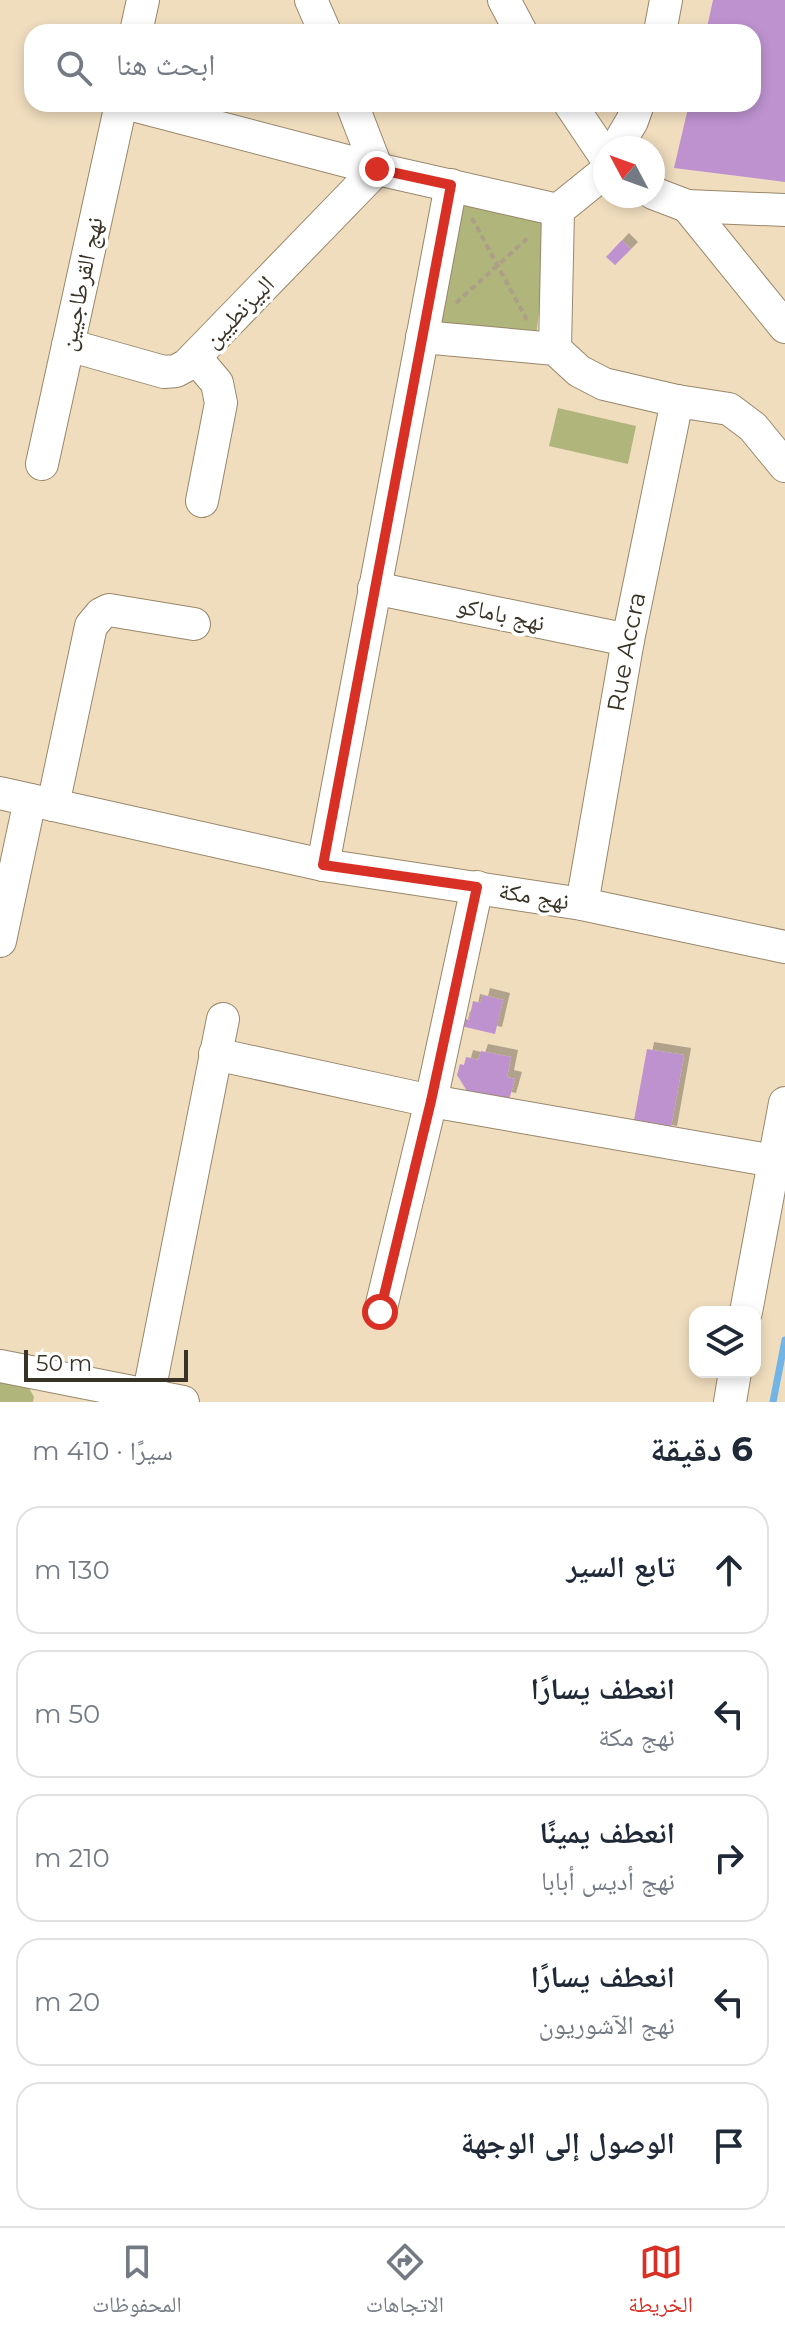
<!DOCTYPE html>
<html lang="ar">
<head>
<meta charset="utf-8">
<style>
	body { margin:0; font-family:Montserrat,"Noto Naskh Arabic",sans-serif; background:#f2f2f3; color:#1f2937; direction:rtl }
	.controls { position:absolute; right:24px; bottom:24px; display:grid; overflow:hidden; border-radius:16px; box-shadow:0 4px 12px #0003 }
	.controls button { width:72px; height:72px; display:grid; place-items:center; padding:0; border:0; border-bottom:2px solid #e0e1e3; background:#fff; color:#1f2937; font:40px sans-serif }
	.compass { position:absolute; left:593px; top:136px; width:72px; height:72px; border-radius:50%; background:#fff; box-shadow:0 4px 12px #0003; rotate:311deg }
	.scale { position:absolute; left:24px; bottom:20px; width:164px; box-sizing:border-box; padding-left:8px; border:4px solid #393226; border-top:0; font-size:22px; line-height:28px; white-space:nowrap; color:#393226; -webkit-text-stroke:6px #fff; paint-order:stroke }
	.stop { position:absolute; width:24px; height:24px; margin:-18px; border:6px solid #d93025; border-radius:50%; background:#fff }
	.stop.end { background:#d93025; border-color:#fff; box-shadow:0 2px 8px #0008 }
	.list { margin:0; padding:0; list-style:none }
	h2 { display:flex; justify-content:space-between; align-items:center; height:104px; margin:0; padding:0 32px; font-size:34px }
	h2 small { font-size:26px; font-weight:400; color:#747a83 }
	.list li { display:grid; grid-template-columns:52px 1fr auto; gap:24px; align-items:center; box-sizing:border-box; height:128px; margin:0 16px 16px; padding:0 16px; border:2px solid #e0e1e3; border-radius:24px }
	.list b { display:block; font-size:30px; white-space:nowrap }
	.list p { margin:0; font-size:26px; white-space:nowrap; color:#747a83 }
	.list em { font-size:26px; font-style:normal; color:#747a83 }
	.icon { flex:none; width:44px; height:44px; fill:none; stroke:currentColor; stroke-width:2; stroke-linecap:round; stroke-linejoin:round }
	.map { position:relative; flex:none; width:785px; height:1402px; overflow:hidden; direction:ltr }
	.search { position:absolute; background:#fff; box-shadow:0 4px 12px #0003; left:24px; right:24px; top:24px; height:88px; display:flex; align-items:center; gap:20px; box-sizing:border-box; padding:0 28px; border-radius:24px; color:#747a83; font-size:30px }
	.sheet { height:824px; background:#fff }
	nav { display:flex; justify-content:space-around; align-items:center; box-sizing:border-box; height:112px; border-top:2px solid #e0e1e3; background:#fff; font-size:22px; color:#747a83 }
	nav a { display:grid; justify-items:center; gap:4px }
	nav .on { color:#d93025 }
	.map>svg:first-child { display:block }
	.green { fill:#afb57b }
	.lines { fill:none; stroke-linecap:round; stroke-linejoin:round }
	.stream { stroke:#72b4e5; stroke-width:7 }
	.building { fill:#bd92cf; filter:url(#shadow) }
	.minor-casing { stroke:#99876b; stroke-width:34 }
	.path { stroke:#ad9f87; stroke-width:4; stroke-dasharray:6 4; stroke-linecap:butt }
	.minor { stroke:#fff; stroke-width:32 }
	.route { stroke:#d93025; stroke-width:10 }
	.labels { text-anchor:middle; stroke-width:7; stroke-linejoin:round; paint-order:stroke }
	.street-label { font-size:24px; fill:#393226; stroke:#fff }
</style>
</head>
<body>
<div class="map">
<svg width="785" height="1402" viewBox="0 0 785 1402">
	<defs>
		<filter id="shadow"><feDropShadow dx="7" dy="-7" stdDeviation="0" flood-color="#0004"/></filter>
	</defs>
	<rect width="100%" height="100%" fill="#f0ddbe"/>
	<path class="green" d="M 462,199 L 550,218 L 536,337 L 436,322 Z
		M 558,408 L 636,426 L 628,464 L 549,446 Z
		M 0,1378 L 29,1388 L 34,1397 L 33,1402 L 0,1402 Z"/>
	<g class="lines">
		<path class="stream" d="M 773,1402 L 785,1340"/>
	</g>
	<path class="building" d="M 713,0 L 785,0 L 785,182 L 674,168 L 689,104 L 753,104 L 753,32 L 706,32 Z
		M 622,240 L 631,249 L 615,265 L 606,257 Z
		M 483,995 L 503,1000 L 495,1034 L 461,1026 L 463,1018 L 469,1020 L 473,1001 L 481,1003 Z
		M 647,1049 L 684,1055 L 670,1133 L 633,1126 Z
		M 481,1051 L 511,1057 L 507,1077 L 515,1079 L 509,1100 L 467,1091 L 457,1075 L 460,1064 L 464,1065 L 466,1057 L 478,1060 Z"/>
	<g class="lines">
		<g class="minor-casing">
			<g id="minor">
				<path d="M 311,0 L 325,32"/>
				<path d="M 504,0 L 521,32"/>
				<path d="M 136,32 L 143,0"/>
				<path d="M 660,32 L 666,0"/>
				<path d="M 129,104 L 377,169 L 558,210"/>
				<path d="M 570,104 L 605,156"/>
				<path d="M 616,148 L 632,121 L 638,104"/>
				<path d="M 653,193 L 687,206 L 785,210"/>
				<path d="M 687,206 L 785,327"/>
				<path d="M 422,337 L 555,349 L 579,371 L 604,384 L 677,401 L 729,409 L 753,427 L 785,466"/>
				<path d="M 68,345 L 164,372 L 176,371 L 187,365 L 377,169 L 352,104"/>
				<path d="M 555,349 L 558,210 L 605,172"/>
				<path d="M 195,357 L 217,383 L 221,403 L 202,501"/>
				<path d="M 42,464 L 121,104"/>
				<path d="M 374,588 L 628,640"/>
				<path d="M 0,793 L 323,865 L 582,904 L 785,947"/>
				<path d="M 53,805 L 91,626 L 101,614 L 109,610 L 194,624"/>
				<path d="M 323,865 L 451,185"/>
				<path id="s1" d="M 582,904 L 628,640 L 677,401"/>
				<path d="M 0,941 L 30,800"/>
				<path d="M 215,1054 L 431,1101 L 774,1161"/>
				<path d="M 380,1312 L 431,1101 L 477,887"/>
				<path d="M 746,1312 L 785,1103"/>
				<path d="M 0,1366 L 183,1402"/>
				<path d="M 147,1402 L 223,1019"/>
				<path d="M 730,1402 L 735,1372"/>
			</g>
		</g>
		<path class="path" d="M 472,218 L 527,320
			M 456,303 L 530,236"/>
		<use href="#minor" class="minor"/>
	</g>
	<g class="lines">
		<path class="route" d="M 377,169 L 451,185 L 323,865 L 477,887 L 431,1101 L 380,1312"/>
	</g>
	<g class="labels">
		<g class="street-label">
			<text transform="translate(81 284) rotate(-78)" y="8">نهج القرطاجيين</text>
			<text transform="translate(239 312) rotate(-46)" y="8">البيزنطيين</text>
			<text transform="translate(501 614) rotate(12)" y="8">نهج باماكو</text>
			<text dy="8" stroke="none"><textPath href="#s1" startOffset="256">Rue Accra</textPath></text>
			<text transform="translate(534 896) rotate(9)" y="8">نهج مكة</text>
		</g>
	</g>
</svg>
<div class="controls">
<button><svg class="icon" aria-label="layers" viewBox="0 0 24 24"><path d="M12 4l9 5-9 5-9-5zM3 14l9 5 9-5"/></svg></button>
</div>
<svg class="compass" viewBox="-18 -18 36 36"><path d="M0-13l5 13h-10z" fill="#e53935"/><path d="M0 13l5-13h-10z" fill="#747a83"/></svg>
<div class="scale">50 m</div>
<div class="stop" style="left:380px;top:1312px"></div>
<div class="stop end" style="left:377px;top:169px"></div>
<div class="search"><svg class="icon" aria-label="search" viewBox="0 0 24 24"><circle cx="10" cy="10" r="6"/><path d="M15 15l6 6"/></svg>ابحث هنا</div>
</div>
<section class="sheet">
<h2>6 دقيقة<small>سيرًا · 410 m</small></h2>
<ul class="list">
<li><svg class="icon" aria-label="ahead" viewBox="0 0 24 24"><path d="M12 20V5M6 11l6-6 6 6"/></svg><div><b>تابع السير</b></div><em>130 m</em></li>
<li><svg class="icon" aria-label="left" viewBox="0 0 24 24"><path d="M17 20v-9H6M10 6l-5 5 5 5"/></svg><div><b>انعطف يسارًا</b><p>نهج مكة</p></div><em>50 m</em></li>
<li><svg class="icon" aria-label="right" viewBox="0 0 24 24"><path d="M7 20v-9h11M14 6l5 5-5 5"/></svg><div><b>انعطف يمينًا</b><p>نهج أديس أبابا</p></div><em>210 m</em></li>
<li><svg class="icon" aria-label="left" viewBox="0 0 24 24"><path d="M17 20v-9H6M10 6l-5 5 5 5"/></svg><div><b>انعطف يسارًا</b><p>نهج الآشوريون</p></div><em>20 m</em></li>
<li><svg class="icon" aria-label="arrive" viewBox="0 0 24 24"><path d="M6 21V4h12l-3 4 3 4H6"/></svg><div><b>الوصول إلى الوجهة</b></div></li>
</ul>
</section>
<nav>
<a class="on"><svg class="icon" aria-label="map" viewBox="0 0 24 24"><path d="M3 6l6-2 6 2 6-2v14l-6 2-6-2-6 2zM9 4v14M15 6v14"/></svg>الخريطة</a>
<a><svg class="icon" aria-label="directions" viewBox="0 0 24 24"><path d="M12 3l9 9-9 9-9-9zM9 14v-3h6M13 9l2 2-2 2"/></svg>الاتجاهات</a>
<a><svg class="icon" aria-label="saved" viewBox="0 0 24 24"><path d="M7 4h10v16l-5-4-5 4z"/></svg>المحفوظات</a>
</nav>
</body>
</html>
